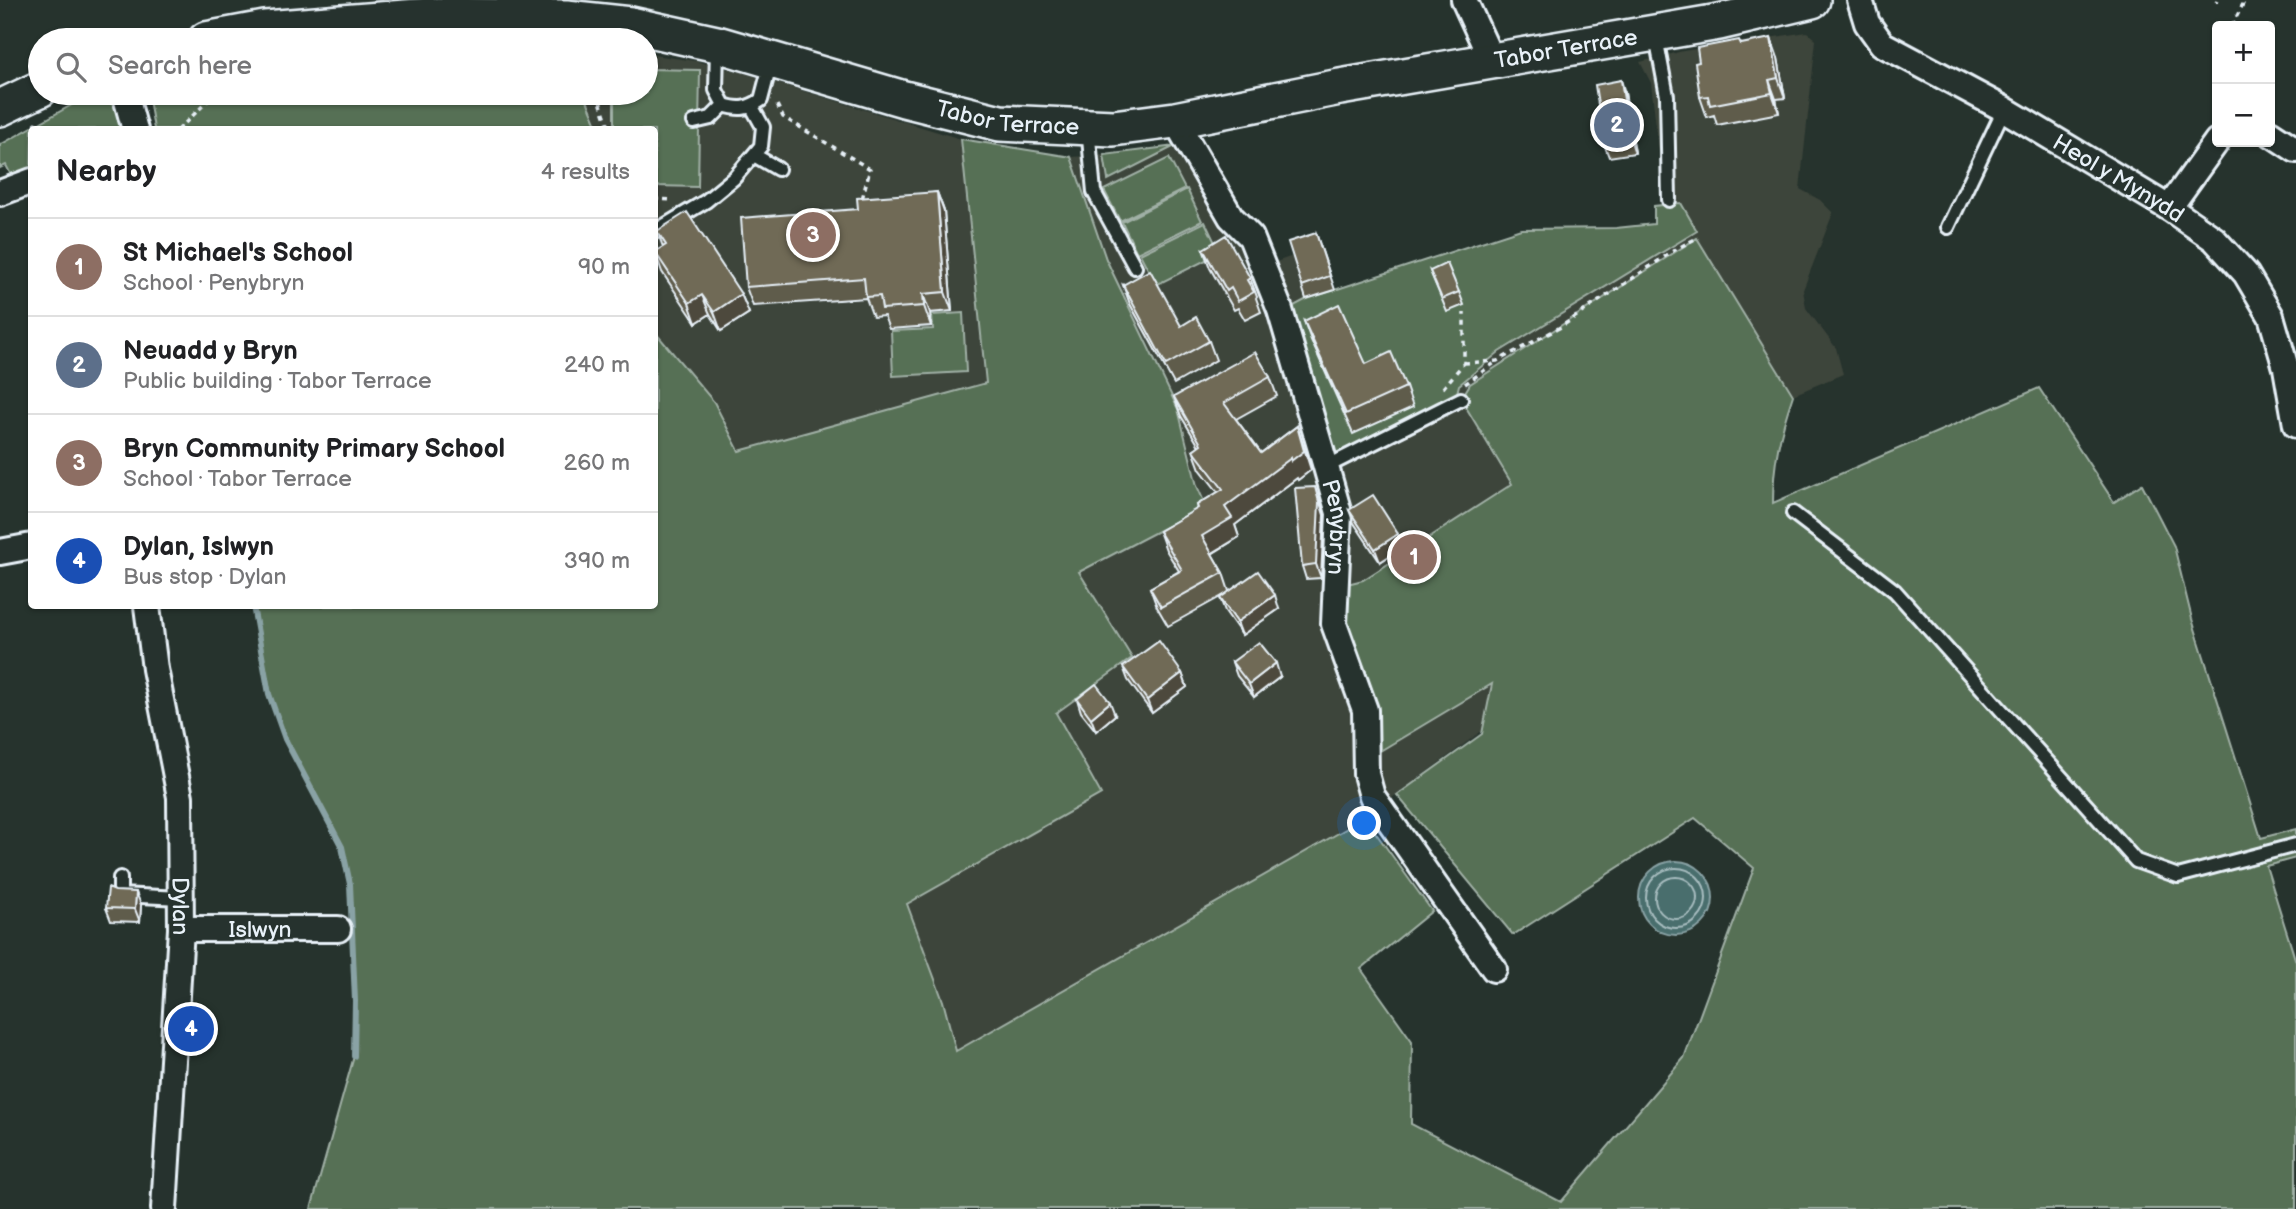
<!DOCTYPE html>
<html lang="en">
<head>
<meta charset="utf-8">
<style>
	body { margin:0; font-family:"Balsamiq Sans",sans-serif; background:#f6f6f6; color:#202124 }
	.controls { position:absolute; right:21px; top:21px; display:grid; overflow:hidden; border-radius:7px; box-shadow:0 2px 5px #0004 }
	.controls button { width:63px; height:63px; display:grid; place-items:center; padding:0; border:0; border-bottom:2px solid #e0e0e0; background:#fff; color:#202124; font:35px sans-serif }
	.you { position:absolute; left:1365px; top:824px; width:24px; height:24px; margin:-18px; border:5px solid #fff; border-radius:50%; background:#1a73e8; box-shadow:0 0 0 10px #1a73e833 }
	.badge { display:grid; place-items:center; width:46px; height:46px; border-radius:50%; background:#7c3aed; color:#fff; font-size:23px; font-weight:700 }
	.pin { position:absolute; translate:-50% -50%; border:4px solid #fff; box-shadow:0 2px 7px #0006 }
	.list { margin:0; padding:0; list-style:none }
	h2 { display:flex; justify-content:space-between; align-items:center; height:91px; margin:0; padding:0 28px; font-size:30px }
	h2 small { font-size:23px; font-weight:400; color:#757577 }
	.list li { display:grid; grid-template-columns:46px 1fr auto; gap:21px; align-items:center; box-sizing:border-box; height:98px; padding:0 28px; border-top:2px solid #e0e0e0 }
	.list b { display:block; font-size:26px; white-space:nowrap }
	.list p { margin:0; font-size:23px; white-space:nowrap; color:#757577 }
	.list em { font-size:23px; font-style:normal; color:#757577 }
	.icon { flex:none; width:38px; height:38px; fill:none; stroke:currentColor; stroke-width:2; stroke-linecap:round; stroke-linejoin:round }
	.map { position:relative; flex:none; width:2296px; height:1209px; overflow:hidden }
	.search { position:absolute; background:#fff; box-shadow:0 2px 5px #0004; left:28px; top:28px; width:630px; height:77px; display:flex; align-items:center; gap:18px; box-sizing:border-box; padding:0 24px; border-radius:38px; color:#757577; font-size:26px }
	.panel { position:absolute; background:#fff; box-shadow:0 2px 5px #0004; left:28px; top:126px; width:630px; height:483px; border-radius:7px }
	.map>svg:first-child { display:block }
	.built { fill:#3c443a }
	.green { fill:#576f54; stroke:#a0b0a6; stroke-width:2 }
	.water { fill:#496e6d; stroke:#89a2a5; stroke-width:2 }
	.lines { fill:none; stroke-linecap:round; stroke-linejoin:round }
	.shore { stroke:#a8bdc0; stroke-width:2 }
	.stream { stroke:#89a2a5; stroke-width:6 }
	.lane-casing { stroke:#e8f1f8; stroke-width:18 }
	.street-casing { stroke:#e8f1f8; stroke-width:30 }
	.secondary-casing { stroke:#e8f1f8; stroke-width:40 }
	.path { stroke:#e8f1f8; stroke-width:3.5; stroke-dasharray:5 5; stroke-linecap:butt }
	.lane { stroke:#26332d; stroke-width:12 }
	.street { stroke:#26332d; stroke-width:24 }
	.secondary { stroke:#26332d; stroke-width:35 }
	.wall { fill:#5f5b4b; stroke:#e8f1f8; stroke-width:2 }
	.shaded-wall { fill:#4e4a3d; stroke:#e8f1f8; stroke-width:2 }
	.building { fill:#6f6a57; stroke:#e8f1f8; stroke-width:2 }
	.labels { text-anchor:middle; stroke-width:5; stroke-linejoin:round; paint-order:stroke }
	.street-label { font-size:23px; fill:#e8f1f8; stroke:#26332d }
</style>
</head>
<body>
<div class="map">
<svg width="2296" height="1209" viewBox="0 0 2296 1209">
	<rect width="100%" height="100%" fill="#26332d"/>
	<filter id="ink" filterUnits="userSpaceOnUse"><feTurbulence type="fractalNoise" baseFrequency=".0143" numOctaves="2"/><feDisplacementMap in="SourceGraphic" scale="14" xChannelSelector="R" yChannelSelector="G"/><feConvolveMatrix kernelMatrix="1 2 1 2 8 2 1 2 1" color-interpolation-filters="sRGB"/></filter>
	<g filter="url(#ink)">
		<path class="built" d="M 1807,32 L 1816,40 L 1800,189 L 1820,200 L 1833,213 L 1803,290 L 1806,308 L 1836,348 L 1843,374 L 1793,395 L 1779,434 L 1773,477 L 1772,515 L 1365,818 L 956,1052 L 899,881 L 847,692 L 1206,506 L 1106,259 L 1071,157 L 1104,155 L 1108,180 L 1175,146 L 1199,139 L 1239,214 L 1273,263 L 1321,246 L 1335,289 L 1521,229 L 1616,228 L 1654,224 L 1654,206 L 1665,204 L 1651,83 L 1640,62 L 1683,51 Z
			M 646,54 L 696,61 L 741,72 L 961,139 L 986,383 L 739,451 L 714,402 L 655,332 L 654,130 L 599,129 L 584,93 L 646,93 Z"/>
		<path class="green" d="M 646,69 L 700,70 L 698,187 L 655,186 L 654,130 L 614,130 L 614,93 L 646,93 Z
			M 148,93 L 584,93 L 599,129 L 154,129 Z
			M 86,97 C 91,97 100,97 104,99 C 116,104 122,118 118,129 L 32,130 L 31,170 L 12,177 L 6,165 L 0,168 L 0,145 Z
			M 961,139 L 1071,157 L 1106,259 L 1178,409 L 1197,486 L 1206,506 L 1079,572 L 1132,658 L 1056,713 L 1101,794 L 907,904 L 943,1001 L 956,1051 L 1365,818 L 1432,911 L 1361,969 L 1412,1041 L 1411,1124 L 1561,1202 L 1684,1058 L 1754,868 L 1695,818 L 1513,935 L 1397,795 L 1482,734 L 1492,684 L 1375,754 L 1348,648 L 1343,585 L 1363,580 L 1512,484 L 1461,399 L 1470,384 L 1697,238 L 1793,395 C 1780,433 1773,463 1773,503 L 2039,388 L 2114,502 L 2142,484 L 2174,546 L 2192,619 L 2261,838 L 2296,829 L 2296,858 L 2266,866 L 2296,962 L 2296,1209 L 311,1209 L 354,1056 L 355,1001 L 350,884 L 342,847 L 285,739 L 269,694 L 253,606 L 654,606 L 655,332 L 714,402 L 739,451 L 986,383 Z
			M 1175,146 L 1108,180 L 1104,155 Z
			M 1169,158 L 1185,189 L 1120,221 L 1104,190 Z
			M 1187,189 L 1202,221 L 1137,253 L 1122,222 Z
			M 1681,203 L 1697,231 L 1499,352 L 1459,385 L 1456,397 L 1333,457 L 1288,309 L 1307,299 L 1521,229 L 1616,228 L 1654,224 L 1654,206 Z
			M 1205,222 L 1220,253 L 1156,285 L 1140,254 Z
			M 963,313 L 966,372 L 893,376 L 891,331 L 933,329 L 932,315 Z"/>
		<path class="water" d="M1639 898a37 37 0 1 1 74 0a37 37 0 1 1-74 0Z"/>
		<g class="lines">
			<path class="shore" d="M1646 898a30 30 0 1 1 60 0a30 30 0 1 1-60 0Z
				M1655 898a21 21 0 1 1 42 0a21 21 0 1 1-42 0Z"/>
			<path class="stream" d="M 253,606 L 269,694 L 285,739 L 342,847 L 350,884 L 355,1001 L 354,1056"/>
			<g class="lane-casing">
				<path id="lane" d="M 1656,37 L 1667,96 L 1669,200
					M 717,48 L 716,90 L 724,105 C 739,110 748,109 761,100 L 771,62
					M 694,122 L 711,118 L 724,105
					M 1088,128 L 1094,192 L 1135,267
					M 754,155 L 778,169
					M 1948,227 L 2004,109
					M 654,232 L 706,201 L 734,178 L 761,146 L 763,127 L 752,107
					M 1326,467 L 1461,399
					M 1793,513 L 1895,591 L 2136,861 L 2178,876 L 2296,845
					M 120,878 L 120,895 L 181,898"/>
			</g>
			<g class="street-casing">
				<g id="street">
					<path d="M 1464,0 L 1492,61"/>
					<path id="s1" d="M 1860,0 L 1867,23 L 1882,44 L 2004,109 L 2169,208 L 2214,239 L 2246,274 L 2271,316 L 2286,368 L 2296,425"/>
					<path d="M 125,93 L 135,130"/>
					<path id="s2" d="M 1175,120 L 1231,217 L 1251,237 L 1280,310 L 1326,467 L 1339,513 L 1334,624 L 1365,710 L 1366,774 L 1372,796 L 1494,969"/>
					<path d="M 2270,133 L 2296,150"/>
					<path d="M 0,193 L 32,181"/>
					<path d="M 2169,208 L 2217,141"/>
					<path d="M 0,552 L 32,546"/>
					<path id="s3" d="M 147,606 L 155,669 L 180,797 L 181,929 L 164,1209"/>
					<path id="s4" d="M 181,929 L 338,929"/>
				</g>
			</g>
			<g class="secondary-casing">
				<g id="secondary">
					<path id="s5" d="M 206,40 L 265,29 L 431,16 L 566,18 L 631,25 L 717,44 L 904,99 L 1000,123 L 1113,128 L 1175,120 L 1340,87 L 1719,22 L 1812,0"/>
					<path d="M 0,108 L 40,89"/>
				</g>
			</g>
			<path class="path" d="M 2216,2 L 2217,0
				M 2232,26 L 2243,4 L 2242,0
				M 2217,58 L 2214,65 L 2217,71
				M 597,93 L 610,130
				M 777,105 L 783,117 L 870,169 L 862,199
				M 34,123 L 55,130
				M 178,130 L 216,93
				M 654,199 L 674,200
				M 1464,363 L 1497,361 L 1559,328 L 1676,249 L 1697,238
				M 1465,384 L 1496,362
				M 1443,388 L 1464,363 L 1464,313"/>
			<use href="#lane" class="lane"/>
			<use href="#street" class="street"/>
			<use href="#secondary" class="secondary"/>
		</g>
		<path class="wall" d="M 1741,44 L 1778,58 L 1785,98 L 1776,99 L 1779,113 L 1717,125 L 1714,115 L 1707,117 L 1700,97 Z
			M 1625,93 L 1635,153 L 1609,157 L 1604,144 Z
			M 937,192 L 944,211 L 952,311 L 930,313 L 931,326 L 889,329 L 884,316 L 873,317 L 866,298 L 753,306 L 746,287 L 858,209 Z
			M 657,231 L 741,294 L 749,313 L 721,331 L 710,314 L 696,323 L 662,272 L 655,252 L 663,247 Z
			M 1316,233 L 1335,290 L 1306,299 L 1302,286 Z
			M 1203,249 L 1250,278 L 1257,297 L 1256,298 L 1261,312 L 1245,320 L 1238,308 L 1234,310 L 1210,268 Z
			M 1430,271 L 1459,292 L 1464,305 L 1447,312 Z
			M 1123,285 L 1181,326 L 1209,341 L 1216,360 L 1174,384 L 1130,304 Z
			M 1304,321 L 1366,364 L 1406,387 L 1413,407 L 1353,434 L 1311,340 Z
			M 1270,377 L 1277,396 L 1236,419 L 1261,453 L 1297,426 L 1311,470 L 1298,480 L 1297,478 L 1235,525 L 1239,537 L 1212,554 L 1223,573 L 1229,591 L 1279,609 L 1242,635 L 1225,611 L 1220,598 L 1224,595 L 1168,626 L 1157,607 L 1150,588 L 1179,571 L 1166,550 L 1159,531 L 1198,509 L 1197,505 L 1218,492 L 1200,469 L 1193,450 L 1199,446 L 1181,416 L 1174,397 Z
			M 1320,500 L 1324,515 L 1321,578 L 1306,579 L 1302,566 Z
			M 1349,510 L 1403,547 L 1380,562 L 1354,523 Z
			M 1232,662 L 1280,677 L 1254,697 L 1237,676 Z
			M 1123,667 L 1182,673 L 1187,687 L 1152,713 L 1128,680 Z
			M 1077,699 L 1115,715 L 1096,731 L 1081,712 Z
			M 141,905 L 140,922 L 111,921 L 106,908 Z"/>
		<path class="shaded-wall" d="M 1771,38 L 1778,58 L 1785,98 L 1778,78 Z
			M 1621,80 L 1625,93 L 1635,153 L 1630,139 Z
			M 1769,80 L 1776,99 L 1779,113 L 1772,93 Z
			M 937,192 L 944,211 L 952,311 L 945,292 Z
			M 741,294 L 749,313 L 721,331 L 714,312 Z
			M 923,294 L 930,313 L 931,326 L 924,306 Z
			M 702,295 L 710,314 L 696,323 L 689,303 Z
			M 1297,426 L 1311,470 L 1298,480 L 1297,478 L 1235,525 L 1239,537 L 1209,555 L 1202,536 L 1225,507 Z
			M 1315,487 L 1324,515 L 1321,578 L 1316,564 Z
			M 1398,534 L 1403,547 L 1380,562 L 1375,549 Z
			M 1275,595 L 1279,609 L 1242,635 L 1237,622 Z
			M 1276,663 L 1280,677 L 1254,697 L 1249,684 Z
			M 1182,673 L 1187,687 L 1152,713 L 1147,700 Z
			M 1110,702 L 1115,715 L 1096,731 L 1091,718 Z
			M 136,892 L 141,905 L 140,922 L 135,909 Z"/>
		<path class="building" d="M 1771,38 L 1778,78 L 1769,80 L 1772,93 L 1710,105 L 1708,96 L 1700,97 L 1695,63 L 1699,62 L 1697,48 L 1739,40 L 1741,44 Z
			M 1621,80 L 1630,139 L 1604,144 L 1595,85 Z
			M 937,192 L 945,292 L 923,294 L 924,306 L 882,309 L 880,296 L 866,297 L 864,278 L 746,287 L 741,218 L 858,209 L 857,198 Z
			M 687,212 L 741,294 L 714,312 L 702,295 L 689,303 L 655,252 L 666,245 L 657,231 Z
			M 1316,233 L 1330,276 L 1302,286 L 1288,242 Z
			M 1226,235 L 1250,278 L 1247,280 L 1254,292 L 1238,301 L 1231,288 L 1227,291 L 1203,249 Z
			M 1447,263 L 1459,292 L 1442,299 L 1430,271 Z
			M 1150,270 L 1181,326 L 1196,317 L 1209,341 L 1166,365 L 1123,285 Z
			M 1339,304 L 1366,364 L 1391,352 L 1406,387 L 1346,414 L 1304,321 Z
			M 1255,352 L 1270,377 L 1224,403 L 1261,453 L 1297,426 L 1304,451 L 1291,461 L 1291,458 L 1225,507 L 1232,518 L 1202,536 L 1223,573 L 1161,607 L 1150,588 L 1182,570 L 1159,531 L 1198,508 L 1197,505 L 1223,489 L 1193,450 L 1201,444 L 1174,397 Z
			M 1315,487 L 1319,502 L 1316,564 L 1302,566 L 1295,488 Z
			M 1373,495 L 1398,534 L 1375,549 L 1349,510 Z
			M 1258,571 L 1275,595 L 1237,622 L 1220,598 Z
			M 1159,641 L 1182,673 L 1147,700 L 1123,667 Z
			M 1259,642 L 1276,663 L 1249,684 L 1232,662 Z
			M 1096,684 L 1110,702 L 1091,718 L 1077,699 Z
			M 108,888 L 115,891 L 136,892 L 135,909 L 106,908 Z"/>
	</g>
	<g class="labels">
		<g class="street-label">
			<text dy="8" stroke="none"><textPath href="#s5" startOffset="1382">Tabor Terrace</textPath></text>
			<text dy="8" stroke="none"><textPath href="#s5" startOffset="816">Tabor Terrace</textPath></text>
			<text dy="8" stroke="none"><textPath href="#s1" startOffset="322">Heol y Mynydd</textPath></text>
			<text dy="8" stroke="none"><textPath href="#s2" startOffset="444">Penybryn</textPath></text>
			<text dy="8" stroke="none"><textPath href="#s3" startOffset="303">Dylan</textPath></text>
			<text dy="8" stroke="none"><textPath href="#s4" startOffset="79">Islwyn</textPath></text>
		</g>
	</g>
</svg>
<div class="controls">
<button>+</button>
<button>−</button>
</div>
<div class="you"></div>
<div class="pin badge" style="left:1414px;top:557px;background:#8d6e63">1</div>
<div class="pin badge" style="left:1617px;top:125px;background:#5c6f8a">2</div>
<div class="pin badge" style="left:813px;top:235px;background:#8d6e63">3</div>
<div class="pin badge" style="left:191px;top:1029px;background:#1a4fb4">4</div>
<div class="search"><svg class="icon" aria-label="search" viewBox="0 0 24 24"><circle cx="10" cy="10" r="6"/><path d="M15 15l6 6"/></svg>Search here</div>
<section class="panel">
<h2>Nearby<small>4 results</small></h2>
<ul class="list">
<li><span class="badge" style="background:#8d6e63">1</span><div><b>St Michael's School</b><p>School · Penybryn</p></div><em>90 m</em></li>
<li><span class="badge" style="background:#5c6f8a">2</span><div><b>Neuadd y Bryn</b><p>Public building · Tabor Terrace</p></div><em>240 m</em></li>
<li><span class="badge" style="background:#8d6e63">3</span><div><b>Bryn Community Primary School</b><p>School · Tabor Terrace</p></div><em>260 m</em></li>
<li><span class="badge" style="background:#1a4fb4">4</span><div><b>Dylan, Islwyn</b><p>Bus stop · Dylan</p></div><em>390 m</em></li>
</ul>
</section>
</div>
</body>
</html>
